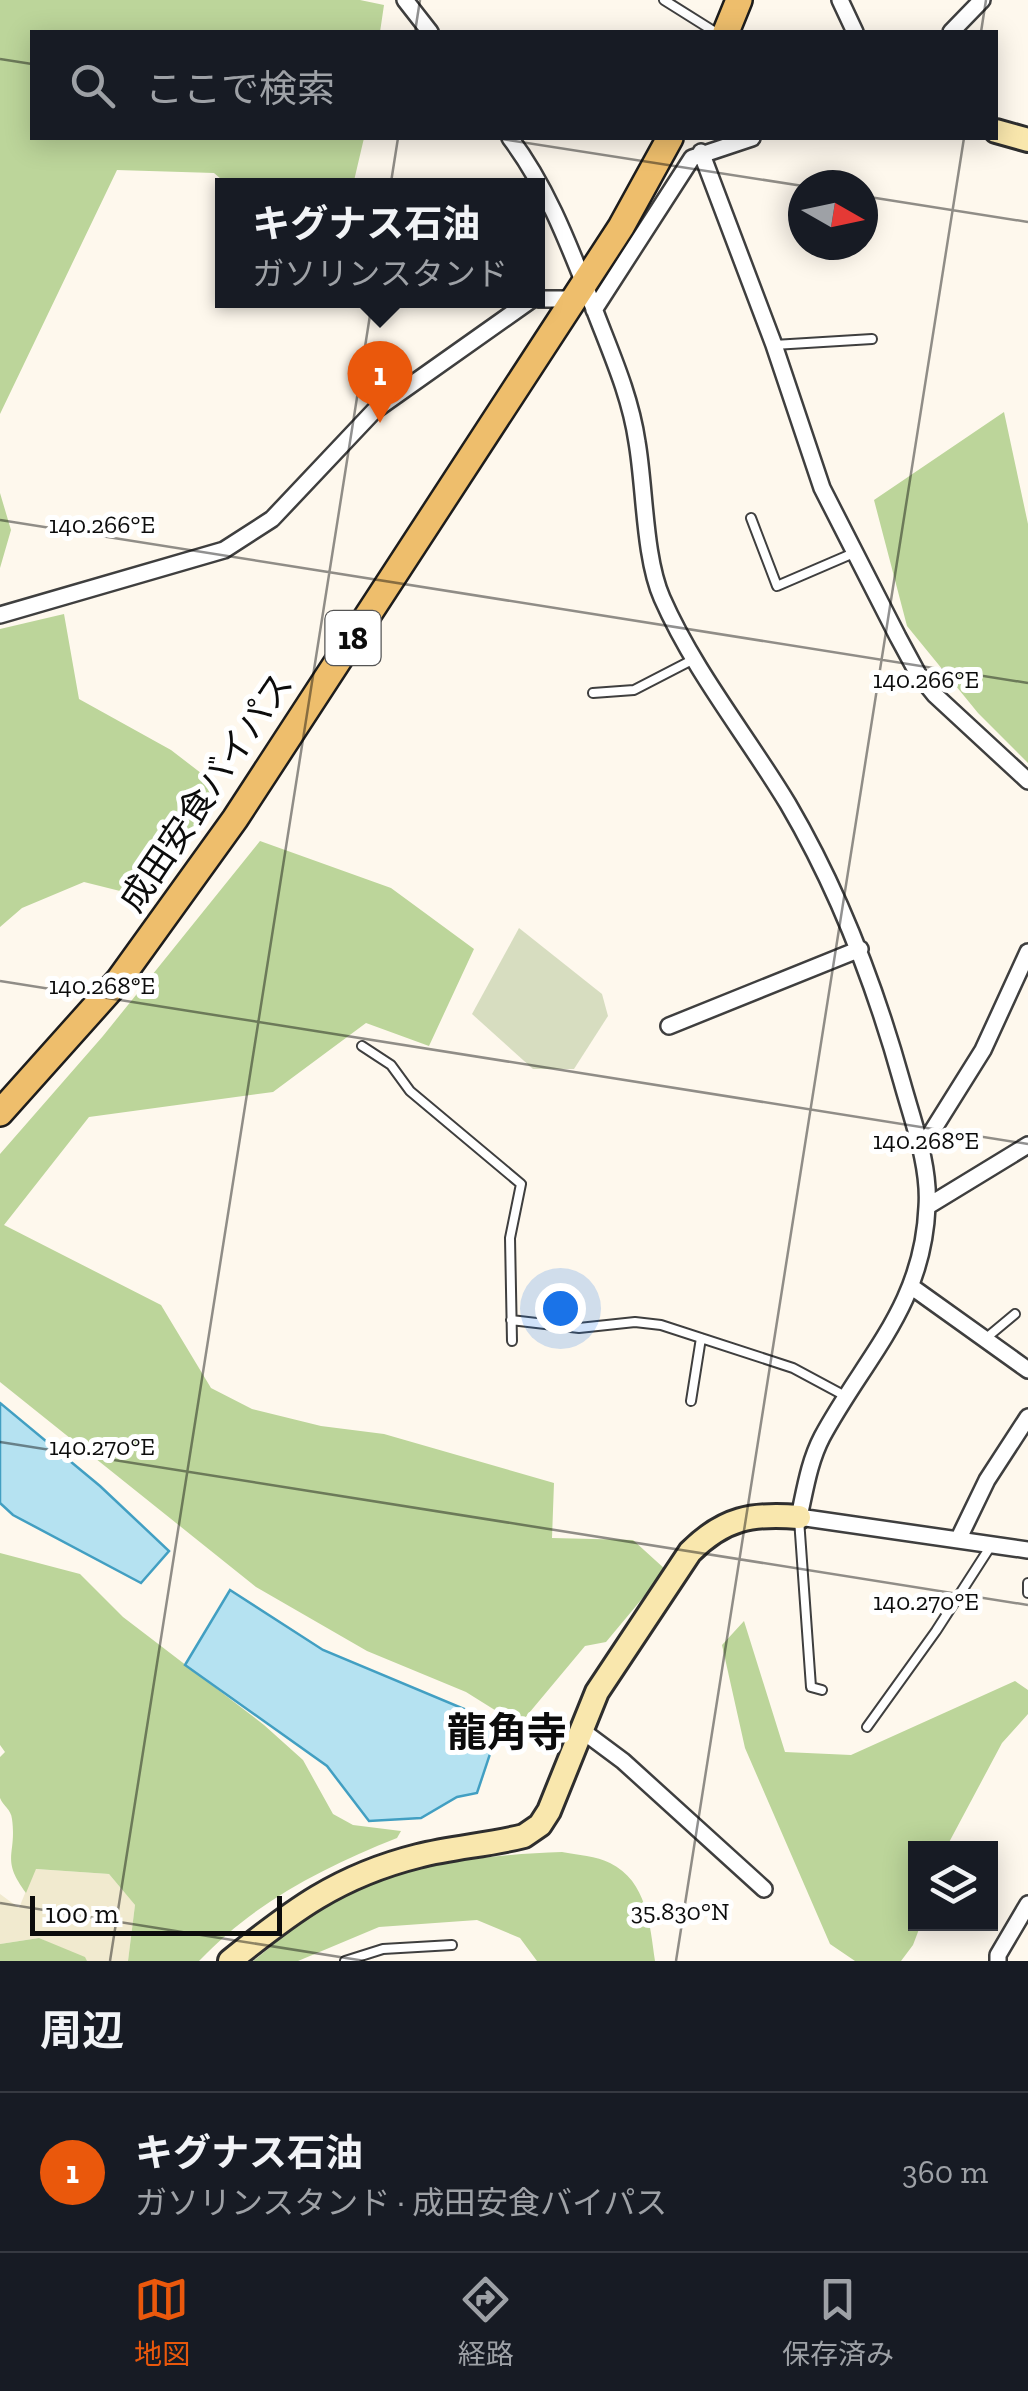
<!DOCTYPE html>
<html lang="ja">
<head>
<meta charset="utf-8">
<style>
	body { margin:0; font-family:"Zilla Slab","Noto Sans JP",serif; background:#20242c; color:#f1f3f6 }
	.controls { position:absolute; right:30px; bottom:30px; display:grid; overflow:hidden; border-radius:0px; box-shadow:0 5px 25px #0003 }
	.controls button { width:90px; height:90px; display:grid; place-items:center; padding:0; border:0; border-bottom:2px solid #363941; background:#171b24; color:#f1f3f6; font:50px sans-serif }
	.compass { position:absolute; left:788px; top:170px; width:90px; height:90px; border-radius:50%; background:#171b24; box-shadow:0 5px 25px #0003; rotate:99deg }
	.scale { position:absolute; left:30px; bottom:25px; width:252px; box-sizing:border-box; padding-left:10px; border:5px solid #0c0c0c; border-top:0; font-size:28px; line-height:35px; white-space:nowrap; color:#0c0c0c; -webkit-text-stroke:8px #fff; paint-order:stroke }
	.you { position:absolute; left:560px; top:1308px; width:35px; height:35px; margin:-25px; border:8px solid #fff; border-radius:50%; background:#1a73e8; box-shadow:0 0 0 15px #1a73e833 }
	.badge { display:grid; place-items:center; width:65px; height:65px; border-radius:50%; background:#ea580c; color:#fff; font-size:32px; font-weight:700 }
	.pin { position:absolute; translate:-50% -82px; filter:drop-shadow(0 2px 5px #0008) }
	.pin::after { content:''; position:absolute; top:52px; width:35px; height:30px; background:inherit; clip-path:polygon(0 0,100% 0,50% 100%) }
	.popup { position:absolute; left:215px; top:178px; width:330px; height:130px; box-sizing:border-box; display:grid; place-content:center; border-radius:0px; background:#171b24; filter:drop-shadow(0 2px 8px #0005); font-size:32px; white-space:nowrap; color:#9ea1a6 }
	.popup b { font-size:38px; color:#f1f3f6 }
	.popup::after { content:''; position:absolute; left:50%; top:100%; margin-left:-20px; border:20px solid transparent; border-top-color:#171b24 }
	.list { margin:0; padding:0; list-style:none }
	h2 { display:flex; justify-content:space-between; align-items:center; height:130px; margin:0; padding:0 40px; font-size:42px }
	h2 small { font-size:32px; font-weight:400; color:#9ea1a6 }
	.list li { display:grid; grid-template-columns:65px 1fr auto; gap:30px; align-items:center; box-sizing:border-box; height:160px; padding:0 40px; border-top:2px solid #363941 }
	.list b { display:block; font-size:38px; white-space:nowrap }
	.list p { margin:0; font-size:32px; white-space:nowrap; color:#9ea1a6 }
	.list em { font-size:32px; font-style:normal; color:#9ea1a6 }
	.icon { flex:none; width:55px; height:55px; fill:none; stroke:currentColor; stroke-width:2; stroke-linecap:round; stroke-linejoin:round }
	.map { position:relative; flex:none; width:1028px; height:1961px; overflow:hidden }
	.search { position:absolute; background:#171b24; box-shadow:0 5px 25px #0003; left:30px; right:30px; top:30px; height:110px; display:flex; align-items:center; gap:25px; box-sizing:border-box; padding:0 35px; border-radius:0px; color:#9ea1a6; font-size:38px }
	.sheet { height:290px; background:#171b24 }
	nav { display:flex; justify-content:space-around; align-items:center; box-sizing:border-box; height:140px; border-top:2px solid #363941; background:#171b24; font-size:28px; color:#9ea1a6 }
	nav a { display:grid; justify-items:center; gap:5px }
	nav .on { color:#ea580c }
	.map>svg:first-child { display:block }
	.farmland { fill:#f1eacf }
	.forest { fill:#bcd59a }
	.cemetery { fill:#d7ddc0 }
	.water { fill:#b5e2f1; stroke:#429fc2; stroke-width:2.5 }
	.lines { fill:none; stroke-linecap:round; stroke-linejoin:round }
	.lane-casing { stroke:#3f3f3f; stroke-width:12 }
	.street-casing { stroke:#3f3f3f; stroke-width:20 }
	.secondary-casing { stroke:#2e2e2e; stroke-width:28 }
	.primary-casing { stroke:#1d1d1d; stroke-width:30 }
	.lane { stroke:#fff; stroke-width:8 }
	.street { stroke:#fff; stroke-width:15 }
	.secondary { stroke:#f9e7ad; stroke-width:22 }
	.primary { stroke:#eebe6c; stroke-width:25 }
	.ticks { fill:none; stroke:#0c0c0c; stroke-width:2.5; stroke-opacity:0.45 }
	.labels { text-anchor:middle; stroke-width:10; stroke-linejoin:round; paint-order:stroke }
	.shield { fill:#fff; stroke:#555; stroke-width:2.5 }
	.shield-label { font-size:32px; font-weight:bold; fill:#0c0c0c }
	.street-label { font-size:35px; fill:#0c0c0c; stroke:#fff }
	.quarter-label { font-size:40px; font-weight:bold; fill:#0c0c0c; stroke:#fff }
	.ticks-label { font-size:25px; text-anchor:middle; fill:#0c0c0c; stroke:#fff; stroke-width:10; stroke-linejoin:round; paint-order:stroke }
</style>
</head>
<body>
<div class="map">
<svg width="1028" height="1961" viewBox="0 0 1028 1961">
	<rect width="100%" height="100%" fill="#fef8ed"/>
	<path class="farmland" d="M 35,1869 L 109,1874 L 135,1905 L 128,1961 L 87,1961 L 39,1938 L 0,1944 L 0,1894 L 19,1908 Z"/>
	<path class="forest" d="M 0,0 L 360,0 L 384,5 L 380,32 L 32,32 L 32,138 L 364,138 L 353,185 L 228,185 L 214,173 L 117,170 L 0,414 Z
		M 1004,412 L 1028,524 L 1028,763 L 978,713 L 907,626 L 874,500 Z
		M 0,493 L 11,530 L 0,568 Z
		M 64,614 L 79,699 L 171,750 L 223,790 L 140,896 L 84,882 L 22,908 L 0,927 L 0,629 Z
		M 260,841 L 391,888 L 474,949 L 429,1046 L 366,1023 L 273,1092 L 89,1117 L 4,1225 L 161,1305 L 211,1388 L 252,1409 L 321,1426 L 384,1434 L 554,1483 L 552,1538 L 633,1540 L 666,1570 L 606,1642 L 585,1646 L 519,1725 L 466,1692 L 367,1651 L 256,1587 L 0,1382 L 0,1154 L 103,1036 Z
		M 0,1553 L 80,1574 L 123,1617 L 264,1725 L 303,1760 L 333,1814 L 353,1825 L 401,1831 L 397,1838 C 322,1868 255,1902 199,1961 L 128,1961 L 135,1905 L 109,1874 L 36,1869 L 26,1893 C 0,1858 17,1856 12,1819 C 11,1809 3,1806 0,1798 C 0,1787 0,1768 0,1757 L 5,1752 L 0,1745 Z
		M 744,1621 L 785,1752 L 851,1755 L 1015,1681 L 1028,1690 L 1028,1714 L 1002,1743 L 946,1848 L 916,1848 L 916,1924 L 921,1924 L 913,1945 L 901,1961 L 855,1961 L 830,1944 L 745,1748 L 722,1645 Z
		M 562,1852 C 577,1855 597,1856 610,1863 C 647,1881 650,1925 655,1961 L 537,1961 L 520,1938 L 477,1920 L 379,1927 L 298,1961 L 253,1961 C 275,1944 297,1922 321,1908 C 394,1865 479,1855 562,1852 Z
		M 39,1938 L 85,1957 L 87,1961 L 0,1961 L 0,1944 Z"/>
	<path class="cemetery" d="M 519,928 L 602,994 L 608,1016 L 574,1069 L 533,1069 L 472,1014 Z"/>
	<path class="water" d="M 0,1403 L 100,1486 L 169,1551 L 141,1583 L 13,1515 L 0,1503 Z
		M 230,1590 L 323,1650 L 500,1724 L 477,1793 L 457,1797 L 421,1818 L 369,1821 L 327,1766 L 185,1665 Z"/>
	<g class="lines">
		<g class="lane-casing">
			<path id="lane" d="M 664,0 L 715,32
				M 774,345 L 872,339
				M 751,518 L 777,586 L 856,552
				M 593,693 L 634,690 L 696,658
				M 362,1046 L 391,1065 L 410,1091 L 521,1184 L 510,1238 L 512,1341
				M 511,1320 L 579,1328 L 635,1322 L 661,1325 L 793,1368 L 847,1397
				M 985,1339 L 1015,1314
				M 691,1401 L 701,1338
				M 799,1519 L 811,1687 L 822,1690
				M 1028,1583 L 1028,1593
				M 867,1727 L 936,1631 L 992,1544
				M 345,1961 L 383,1949 L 452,1945"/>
		</g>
		<g class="street-casing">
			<path id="street" d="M 405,0 L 430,32
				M 840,0 L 855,32
				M 951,32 L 982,0
				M 510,138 C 548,188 570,248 593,306 C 610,351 630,394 637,442 C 645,488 644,557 662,598 C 694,671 747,736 788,804 C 839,891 875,985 902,1082 C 913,1122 930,1166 927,1207 C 923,1306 865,1357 822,1437 C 809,1462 805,1490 799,1517 L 1028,1550
				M 701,152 L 774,345 L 822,488 L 898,637 L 918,674 L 935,695 L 1028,781
				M 538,299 L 573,299
				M 594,310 L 692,158 L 752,138
				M 0,615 L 224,550 L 272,519 L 374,411 L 531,300
				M 669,1026 L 860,949
				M 921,1149 L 983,1050 L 1028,952
				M 928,1206 L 1028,1145
				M 912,1287 L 1028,1370
				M 958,1540 L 987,1480 L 1028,1417
				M 580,1729 L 623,1761 L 764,1889
				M 998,1961 L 998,1955 L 1028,1904"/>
		</g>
		<g class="secondary-casing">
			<path id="secondary" d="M 996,131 L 1028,140
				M 230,1961 C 292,1911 338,1876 418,1856 C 453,1847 489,1845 524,1836 L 540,1825 L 549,1811 L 597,1692 L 690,1552 C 724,1518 752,1513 799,1517"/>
		</g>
		<g class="primary-casing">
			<path id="primary" d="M 726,32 L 739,0
				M 0,1113 L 119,980 L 235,819 L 621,227 L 670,138"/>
		</g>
		<use href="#lane" class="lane"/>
		<use href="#street" class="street"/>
		<use href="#secondary" class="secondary"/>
		<use href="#primary" class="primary"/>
	</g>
	<path class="ticks" d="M 415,32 L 420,0M 981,32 L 986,0M 0,59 L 32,64M 495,138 L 803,186M 863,196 L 1028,222M 0,520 L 1028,683M 0,981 L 1028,1144M 0,1442 L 1028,1605M 0,1903 L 365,1961M 110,1961 L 398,138M 676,1961 L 964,138"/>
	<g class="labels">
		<rect class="shield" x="325.5" y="611" width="55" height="54" rx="8"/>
		<g class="shield-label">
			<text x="353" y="649">18</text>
		</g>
		<g class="street-label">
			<text transform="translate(206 792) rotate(-56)" y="12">成田安食バイパス</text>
		</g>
		<g class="quarter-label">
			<text x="507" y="1746">龍角寺</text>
		</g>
	</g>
	<g class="ticks-label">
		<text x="102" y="533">140.266°E</text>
		<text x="926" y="688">140.266°E</text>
		<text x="102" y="994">140.268°E</text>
		<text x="926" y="1149">140.268°E</text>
		<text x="102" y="1455">140.270°E</text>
		<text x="926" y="1610">140.270°E</text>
		<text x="680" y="1920">35.830°N</text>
	</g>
</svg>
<div class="controls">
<button><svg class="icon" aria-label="layers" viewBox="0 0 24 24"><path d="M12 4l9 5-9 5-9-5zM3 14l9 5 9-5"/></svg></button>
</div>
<svg class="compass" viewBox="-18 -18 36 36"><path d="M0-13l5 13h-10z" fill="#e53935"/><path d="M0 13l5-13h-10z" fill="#9ea1a6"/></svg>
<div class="scale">100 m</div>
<div class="you"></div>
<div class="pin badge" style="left:380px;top:423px">1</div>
<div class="popup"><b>キグナス石油</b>ガソリンスタンド</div>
<div class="search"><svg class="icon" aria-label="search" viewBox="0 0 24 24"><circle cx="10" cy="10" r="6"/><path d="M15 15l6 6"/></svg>ここで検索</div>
</div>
<section class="sheet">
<h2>周辺<small></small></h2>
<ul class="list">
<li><span class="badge">1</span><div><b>キグナス石油</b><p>ガソリンスタンド · 成田安食バイパス</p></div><em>360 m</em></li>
</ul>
</section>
<nav>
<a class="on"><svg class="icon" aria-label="map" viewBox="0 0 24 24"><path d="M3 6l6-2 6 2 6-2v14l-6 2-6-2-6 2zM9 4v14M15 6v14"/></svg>地図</a>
<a><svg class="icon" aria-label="directions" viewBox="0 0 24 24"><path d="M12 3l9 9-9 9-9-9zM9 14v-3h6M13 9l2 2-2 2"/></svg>経路</a>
<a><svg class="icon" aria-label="saved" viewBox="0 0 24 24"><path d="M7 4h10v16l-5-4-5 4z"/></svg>保存済み</a>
</nav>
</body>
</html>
